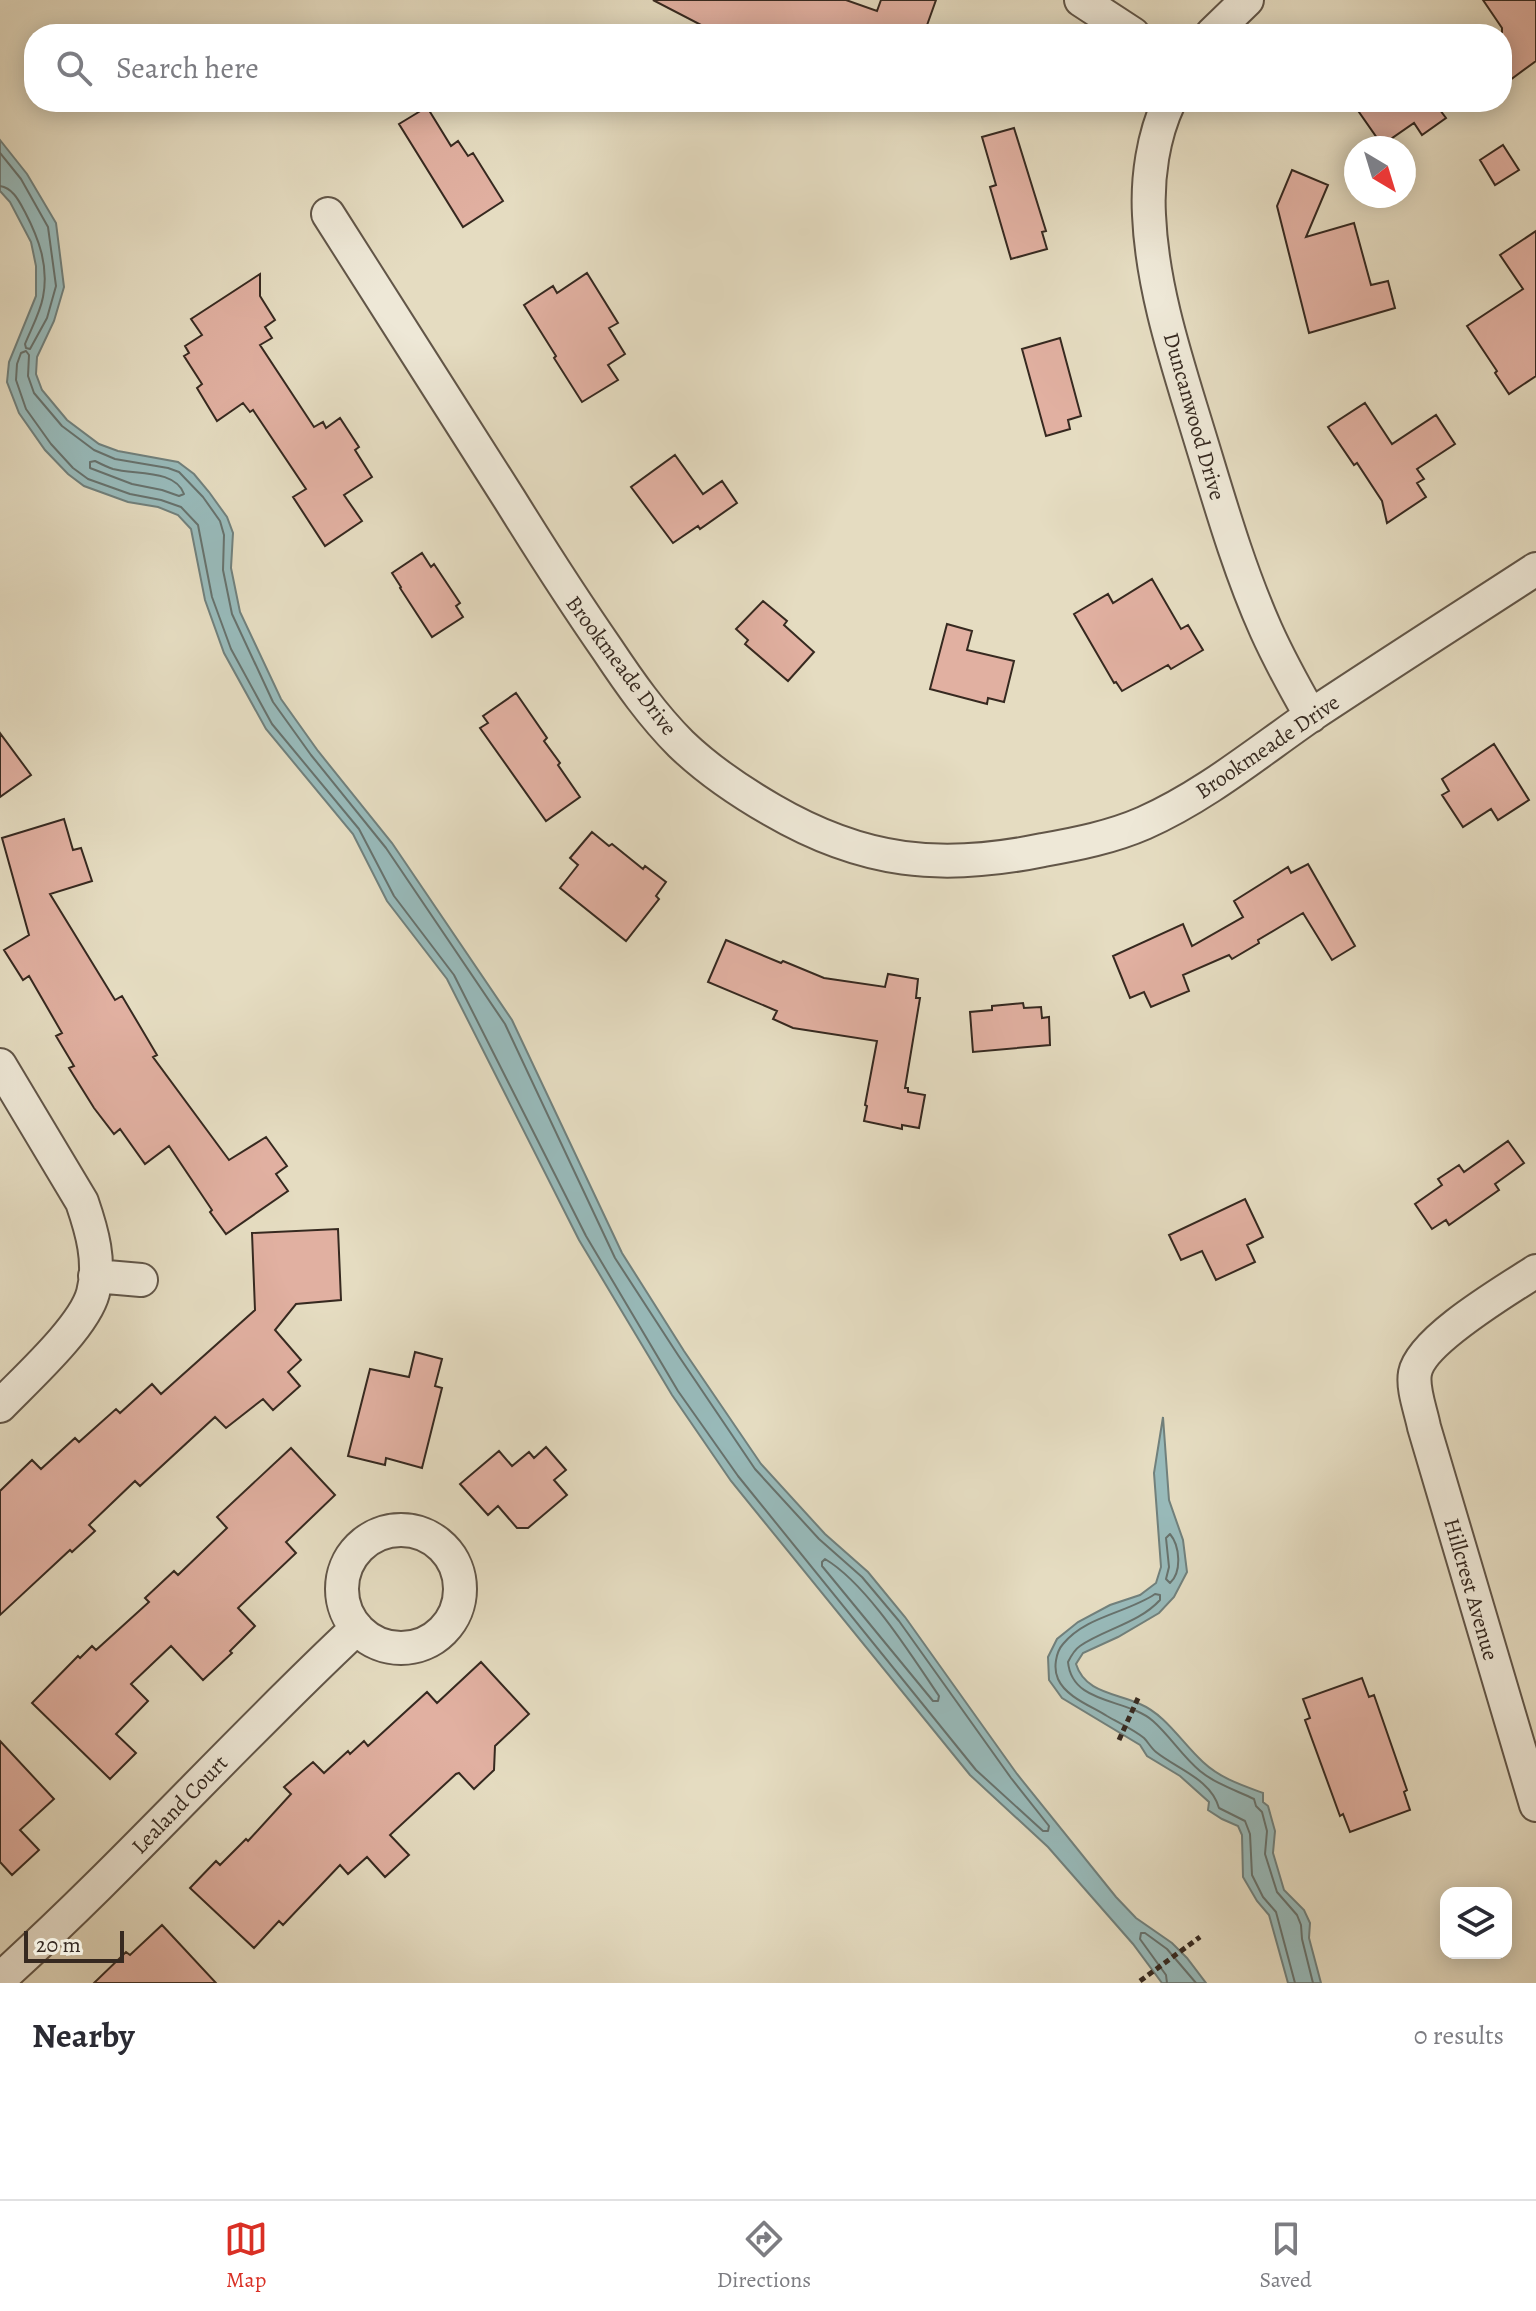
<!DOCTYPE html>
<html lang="en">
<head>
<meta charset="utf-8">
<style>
	body { margin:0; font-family:Alegreya,serif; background:#f2f2f3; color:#2b2b33 }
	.controls { position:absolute; right:24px; bottom:24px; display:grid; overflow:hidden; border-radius:16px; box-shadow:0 4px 20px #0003 }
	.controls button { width:72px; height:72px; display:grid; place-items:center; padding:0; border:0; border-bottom:2px solid #e1e1e2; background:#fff; color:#2b2b33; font:40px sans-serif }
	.compass { position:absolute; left:1344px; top:136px; width:72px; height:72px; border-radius:50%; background:#fff; box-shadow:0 4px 20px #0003; rotate:142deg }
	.scale { position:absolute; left:24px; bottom:20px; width:100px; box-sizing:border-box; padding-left:8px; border:4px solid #362920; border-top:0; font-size:22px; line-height:28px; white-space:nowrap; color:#362920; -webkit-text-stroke:6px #eee8d7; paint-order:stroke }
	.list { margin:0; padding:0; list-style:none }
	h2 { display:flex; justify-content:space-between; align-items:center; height:104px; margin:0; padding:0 32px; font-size:34px }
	h2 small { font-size:26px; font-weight:400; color:#7c7c81 }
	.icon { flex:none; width:44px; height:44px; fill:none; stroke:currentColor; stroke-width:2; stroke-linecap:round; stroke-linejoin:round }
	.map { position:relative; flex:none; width:1536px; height:1983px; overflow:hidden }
	.search { position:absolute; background:#fff; box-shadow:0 4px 20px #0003; left:24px; right:24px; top:24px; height:88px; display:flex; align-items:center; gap:20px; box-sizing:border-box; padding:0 28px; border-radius:32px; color:#7c7c81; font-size:30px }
	.sheet { height:216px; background:#fff }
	nav { display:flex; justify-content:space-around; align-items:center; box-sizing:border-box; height:112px; border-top:2px solid #e1e1e2; background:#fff; font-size:22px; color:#7c7c81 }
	nav a { display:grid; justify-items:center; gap:4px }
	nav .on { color:#d93025 }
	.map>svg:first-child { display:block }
	.water { fill:#98baba; stroke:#71807c; stroke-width:2 }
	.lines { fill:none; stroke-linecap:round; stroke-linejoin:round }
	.shore { stroke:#67726d; stroke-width:2 }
	.building { fill:#e1b0a1; stroke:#362920; stroke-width:2 }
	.street-casing { stroke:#625648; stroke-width:36 }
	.path { stroke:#362920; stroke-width:5; stroke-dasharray:6 4; stroke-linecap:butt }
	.street { stroke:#eee8d7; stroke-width:32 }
	.labels { text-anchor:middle; stroke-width:6; stroke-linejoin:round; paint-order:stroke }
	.street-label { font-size:22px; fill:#362920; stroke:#eee8d7 }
</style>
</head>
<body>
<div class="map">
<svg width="1536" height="1983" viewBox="0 0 1536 1983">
	<rect width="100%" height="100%" fill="#e5dcc1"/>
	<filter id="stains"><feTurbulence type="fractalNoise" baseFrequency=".0025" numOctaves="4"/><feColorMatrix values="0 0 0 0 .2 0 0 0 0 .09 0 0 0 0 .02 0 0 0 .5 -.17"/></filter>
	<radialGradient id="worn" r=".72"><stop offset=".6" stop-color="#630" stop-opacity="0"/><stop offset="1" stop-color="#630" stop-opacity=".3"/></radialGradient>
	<path class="water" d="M 0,140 L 27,174 L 56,223 L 64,287 L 54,321 L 37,357 L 36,374 L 42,390 L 67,420 L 99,444 L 118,451 L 178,462 L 194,474 L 209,492 L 227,517 L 233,533 L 231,568 L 240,612 L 281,699 L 318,751 L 392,843 L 512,1020 L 622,1253 L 684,1351 L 761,1464 L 825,1534 L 868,1572 L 905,1617 L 1017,1774 L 1116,1897 L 1136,1918 L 1172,1943 L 1187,1958 L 1206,1983 L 1162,1983 L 1133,1944 L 1048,1847 L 970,1775 L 731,1481 L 672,1395 L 579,1240 L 447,979 L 387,901 L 353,834 L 266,729 L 224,653 L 205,600 L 191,529 L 178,515 L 158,507 L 128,502 L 84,486 L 68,474 L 45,450 L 19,413 L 7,382 L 9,362 L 36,296 L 36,266 L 31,242 L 10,202 L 0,191 Z
		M 1163,1417 L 1169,1500 L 1183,1540 L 1187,1572 L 1174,1597 L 1159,1613 L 1118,1637 L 1083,1653 L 1076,1664 C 1085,1693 1116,1693 1140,1704 C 1166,1715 1182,1743 1203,1762 C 1220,1778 1241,1785 1263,1793 L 1263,1802 L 1268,1806 L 1275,1831 L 1273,1853 L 1284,1890 L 1304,1910 L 1310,1923 L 1309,1938 L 1321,1983 L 1288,1983 L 1269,1915 L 1257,1901 L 1243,1877 L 1242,1835 L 1238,1826 L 1222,1819 L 1208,1810 L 1209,1802 L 1180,1776 L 1147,1756 L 1140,1745 L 1062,1698 L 1049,1680 L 1048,1657 L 1057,1639 L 1078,1622 L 1110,1605 L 1140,1595 L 1156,1583 L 1161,1567 L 1154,1473 Z"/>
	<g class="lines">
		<path class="shore" d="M 0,153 L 21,179 L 48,227 L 56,286 L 47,318 L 30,349 L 26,348 L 25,344 C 31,329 40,313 43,297 C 49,266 39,239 25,212 C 19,201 13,188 0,186
			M 26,351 L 29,355 L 28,376 L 34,393 L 62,426 L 94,450 L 115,459 L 168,468 L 179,472 L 203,497 L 220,521 L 224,535 L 223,570 L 232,614 L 273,702 L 311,755 L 386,848 L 505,1024 L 615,1258 L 678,1355 L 755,1469 L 819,1539 L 862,1577 L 899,1621 L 1011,1778 L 1049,1826 L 1048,1831 L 1043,1831 L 976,1770 L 738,1476 L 678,1391 L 586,1236 L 454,975 L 394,896 L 359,829 L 272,724 L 231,649 L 212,597 L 198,525 L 181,507 L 161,500 L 130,494 L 88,479 L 73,468 L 51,444 L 26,409 L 16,380 L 17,364 L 21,353 Z
			M 95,461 C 101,464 107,467 113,469 C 135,475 175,469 184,494 L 179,496 L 162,490 L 132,484 L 90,468 L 90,462 Z
			M 1170,1534 C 1180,1546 1182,1572 1170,1583 L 1166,1579 L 1169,1567 L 1166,1538 Z
			M 825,1559 C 867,1584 911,1655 939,1696 L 938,1701 L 933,1701 L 822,1566 L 822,1562 Z
			M 1167,1983 L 1166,1975 L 1140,1939 L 1141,1933 L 1145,1933 L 1167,1949 L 1196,1983
			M 1295,1983 L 1276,1912 L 1263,1897 L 1252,1875 L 1250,1834 L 1245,1821 L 1219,1808 C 1211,1779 1177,1769 1156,1752 C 1151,1748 1148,1742 1144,1738 C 1133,1729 1119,1723 1107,1716 C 1091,1706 1066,1697 1058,1679 C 1053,1668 1056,1652 1063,1644 C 1086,1616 1127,1613 1155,1594 L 1160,1595 L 1160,1600 C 1139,1623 1105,1629 1080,1646 C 1074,1650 1071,1656 1068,1662 C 1072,1705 1127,1698 1153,1721 C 1170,1736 1182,1756 1200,1771 C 1216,1784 1235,1790 1254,1799 L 1256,1806 L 1262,1812 L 1267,1831 L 1265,1854 L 1277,1892 L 1297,1915 L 1301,1925 L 1302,1939 L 1313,1983"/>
	</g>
	<path class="building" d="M 653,0 L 846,0 L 877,11 L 881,0 L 936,0 L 926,28 L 932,30 L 931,34 L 705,34 L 707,28 Z
		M 1483,0 L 1536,0 L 1536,61 L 1502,86 L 1502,28 Z
		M 1352,102 L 1443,102 L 1437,106 L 1446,118 L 1422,135 L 1414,123 L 1382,145 Z
		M 427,107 L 451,146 L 458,141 L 468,156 L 473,153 L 503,201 L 463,227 L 399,124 Z
		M 1014,128 L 1046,231 L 1042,232 L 1047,249 L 1011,259 L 990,187 L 996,185 L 982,137 Z
		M 1503,145 L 1519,170 L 1495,185 L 1480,160 Z
		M 1292,170 L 1328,185 L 1306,237 L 1354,223 L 1371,285 L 1388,281 L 1395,308 L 1309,333 L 1277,206 Z
		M 1536,231 L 1536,376 L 1509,394 L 1495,373 L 1497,371 L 1467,326 L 1523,289 L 1500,255 Z
		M 587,273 L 618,323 L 609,328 L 625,354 L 608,365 L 618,380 L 582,402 L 554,358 L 556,356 L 524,305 L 553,286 L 557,293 Z
		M 260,274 L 260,296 L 275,320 L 265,327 L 272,338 L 260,345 L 314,427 L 323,422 L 326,428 L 340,418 L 359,447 L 355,450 L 372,477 L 344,495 L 362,521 L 325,546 L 293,497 L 306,489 L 253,410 L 250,412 L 243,403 L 217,421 L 197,388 L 202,384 L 184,356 L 189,353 L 185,346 L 202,335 L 191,319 Z
		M 1060,338 L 1081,416 L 1068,420 L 1070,429 L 1046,436 L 1022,349 Z
		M 1365,403 L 1392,444 L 1436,415 L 1455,444 L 1417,469 L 1424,479 L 1417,483 L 1426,497 L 1387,523 L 1382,501 L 1357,463 L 1354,465 L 1328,427 Z
		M 675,455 L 703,494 L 722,481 L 737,503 L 700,529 L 698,526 L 673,543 L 631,487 Z
		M 422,553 L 431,567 L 434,564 L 460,603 L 456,606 L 463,617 L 432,637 L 400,588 L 401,587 L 392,573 Z
		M 1152,579 L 1181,629 L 1188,625 L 1203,650 L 1171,669 L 1168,665 L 1122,691 L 1116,682 L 1114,683 L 1074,614 L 1108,594 L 1113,603 Z
		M 763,601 L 787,621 L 784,625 L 814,652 L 788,681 L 745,644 L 748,640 L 736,629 Z
		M 947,624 L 972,631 L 967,650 L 1014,661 L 1004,702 L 988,698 L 987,704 L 930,689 Z
		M 516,693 L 547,738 L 544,741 L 560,763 L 558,765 L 580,797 L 546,821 L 480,728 L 488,723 L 483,716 Z
		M 0,733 L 31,775 L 0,797 Z
		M 1494,744 L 1529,800 L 1498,820 L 1491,809 L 1463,827 L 1442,795 L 1449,791 L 1442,779 Z
		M 64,819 L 73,850 L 81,848 L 92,881 L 50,894 L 115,1000 L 122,996 L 157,1055 L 153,1057 L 229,1160 L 266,1137 L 287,1166 L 276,1174 L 288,1191 L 226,1234 L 210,1212 L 212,1210 L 169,1146 L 145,1164 L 120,1129 L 114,1134 L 94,1108 L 69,1068 L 74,1066 L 56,1036 L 62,1033 L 29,976 L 23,980 L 4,950 L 29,935 L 2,838 Z
		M 592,832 L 609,846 L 612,844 L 643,869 L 645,866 L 666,882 L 656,896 L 659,899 L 626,941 L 560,888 L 578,865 L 570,858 Z
		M 1308,864 L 1355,946 L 1332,960 L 1303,913 L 1258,940 L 1259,943 L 1232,959 L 1229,955 L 1183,975 L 1189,991 L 1151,1007 L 1144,992 L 1130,998 L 1113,956 L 1183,924 L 1192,946 L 1243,917 L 1234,901 L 1288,867 L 1291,873 Z
		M 726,940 L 781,963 L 783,961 L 824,978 L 885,987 L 888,974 L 918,979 L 916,998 L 920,998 L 905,1088 L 908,1088 L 908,1092 L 925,1095 L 919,1128 L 902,1125 L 902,1129 L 864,1121 L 867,1106 L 865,1105 L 877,1041 L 793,1028 L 773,1019 L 777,1011 L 708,982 Z
		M 1023,1003 L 1024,1008 L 1041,1007 L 1042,1018 L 1049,1017 L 1050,1045 L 973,1052 L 970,1012 L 992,1010 L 992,1006 Z
		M 1508,1141 L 1524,1163 L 1495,1184 L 1499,1190 L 1449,1225 L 1446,1220 L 1432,1229 L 1415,1204 L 1442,1185 L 1438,1179 L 1459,1165 L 1464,1172 Z
		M 1245,1199 L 1263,1237 L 1247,1245 L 1255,1262 L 1216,1280 L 1202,1251 L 1181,1260 L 1169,1235 Z
		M 338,1229 L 341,1300 L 296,1304 L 275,1330 L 301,1360 L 288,1372 L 300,1386 L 273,1410 L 263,1399 L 226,1428 L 215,1417 L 140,1486 L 135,1481 L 89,1525 L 95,1531 L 72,1552 L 70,1550 L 0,1615 L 0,1491 L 32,1460 L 41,1469 L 75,1438 L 79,1442 L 116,1409 L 120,1413 L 152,1384 L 161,1394 L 255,1310 L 252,1233 Z
		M 415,1352 L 442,1359 L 435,1386 L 442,1388 L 422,1468 L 386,1458 L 385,1465 L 348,1456 L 370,1369 L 409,1377 Z
		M 546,1447 L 566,1470 L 554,1480 L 567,1495 L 528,1528 L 517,1528 L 498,1506 L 488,1515 L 460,1484 L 499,1451 L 512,1466 L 529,1452 L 534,1458 Z
		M 291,1448 L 335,1495 L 286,1542 L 296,1553 L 238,1608 L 255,1626 L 230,1651 L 232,1653 L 203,1680 L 171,1646 L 131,1684 L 148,1701 L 116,1734 L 136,1753 L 110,1779 L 32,1703 L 78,1656 L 80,1658 L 92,1646 L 96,1650 L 149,1602 L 145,1598 L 174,1571 L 178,1575 L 227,1528 L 217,1517 Z
		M 481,1662 L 529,1714 L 495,1746 L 494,1770 L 474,1789 L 459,1773 L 456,1774 L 390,1835 L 409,1855 L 385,1877 L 367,1857 L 348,1874 L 340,1865 L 283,1925 L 279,1921 L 254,1948 L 190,1888 L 216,1861 L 220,1865 L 246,1839 L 248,1841 L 291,1794 L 284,1787 L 313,1762 L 324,1773 L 348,1751 L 350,1754 L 364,1741 L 368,1746 L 427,1692 L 437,1703 Z
		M 1362,1678 L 1369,1697 L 1374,1695 L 1407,1790 L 1404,1792 L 1410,1810 L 1350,1832 L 1343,1814 L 1340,1816 L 1305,1720 L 1310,1718 L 1303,1699 Z
		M 0,1741 L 54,1799 L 20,1830 L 39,1850 L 12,1875 L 0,1862 Z
		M 162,1925 L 216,1983 L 94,1983 L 126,1952 L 130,1955 Z"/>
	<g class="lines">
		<g class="street-casing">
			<path id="street" d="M 1081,0 L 1133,34
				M 1212,34 L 1247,0
				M 1169,102 C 1153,136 1147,178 1149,215 C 1152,287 1176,359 1197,428 C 1218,496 1237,565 1266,630 C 1279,659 1295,688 1311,716
				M 328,214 C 389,309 449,405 510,500 C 541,550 573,600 607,649 C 629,682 652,715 681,744 C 708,770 739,791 772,810 C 863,863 941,871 1043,850 C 1077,844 1112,837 1144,823 C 1205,796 1258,752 1313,714 C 1387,665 1462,617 1536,569
				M 0,1065 L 82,1202 C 92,1231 101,1262 93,1293 C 84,1327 26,1379 0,1406
				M 1536,1271 C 1507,1290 1421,1340 1415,1373 C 1412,1389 1421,1411 1424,1427 L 1536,1805
				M 95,1276 L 141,1280
				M342 1589a59 59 0 1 1 118 0a59 59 0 1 1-118 0Z
				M 0,1979 C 124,1867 235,1742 357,1628"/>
		</g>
		<path class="path" d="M 1119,1740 L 1139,1696
			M 1140,1981 L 1200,1937"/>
		<use href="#street" class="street"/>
	</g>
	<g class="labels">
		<g class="street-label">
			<text transform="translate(1195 416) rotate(74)" y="8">Duncanwood Drive</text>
			<text transform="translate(622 665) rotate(53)" y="8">Brookmeade Drive</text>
			<text transform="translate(1267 746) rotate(-34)" y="8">Brookmeade Drive</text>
			<text transform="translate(1472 1589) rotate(74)" y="8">Hillcrest Avenue</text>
			<text transform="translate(179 1804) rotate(-46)" y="8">Lealand Court</text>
		</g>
	</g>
	<rect width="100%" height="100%" filter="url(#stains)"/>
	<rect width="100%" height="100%" fill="url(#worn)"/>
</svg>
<div class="controls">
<button><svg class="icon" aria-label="layers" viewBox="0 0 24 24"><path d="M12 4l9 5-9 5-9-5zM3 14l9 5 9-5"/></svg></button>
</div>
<svg class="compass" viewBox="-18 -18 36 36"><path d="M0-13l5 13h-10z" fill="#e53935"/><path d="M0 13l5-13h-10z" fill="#7c7c81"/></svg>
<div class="scale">20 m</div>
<div class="search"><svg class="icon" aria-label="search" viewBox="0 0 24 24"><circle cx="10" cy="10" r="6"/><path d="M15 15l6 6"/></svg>Search here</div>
</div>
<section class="sheet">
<h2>Nearby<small>0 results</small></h2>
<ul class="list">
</ul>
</section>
<nav>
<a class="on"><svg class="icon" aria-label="map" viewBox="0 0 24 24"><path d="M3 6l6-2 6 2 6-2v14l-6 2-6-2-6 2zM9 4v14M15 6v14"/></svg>Map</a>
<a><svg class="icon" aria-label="directions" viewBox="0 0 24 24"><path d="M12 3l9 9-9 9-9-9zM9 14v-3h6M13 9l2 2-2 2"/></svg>Directions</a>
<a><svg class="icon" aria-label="saved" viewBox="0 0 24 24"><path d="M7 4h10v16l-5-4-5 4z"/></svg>Saved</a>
</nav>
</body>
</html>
